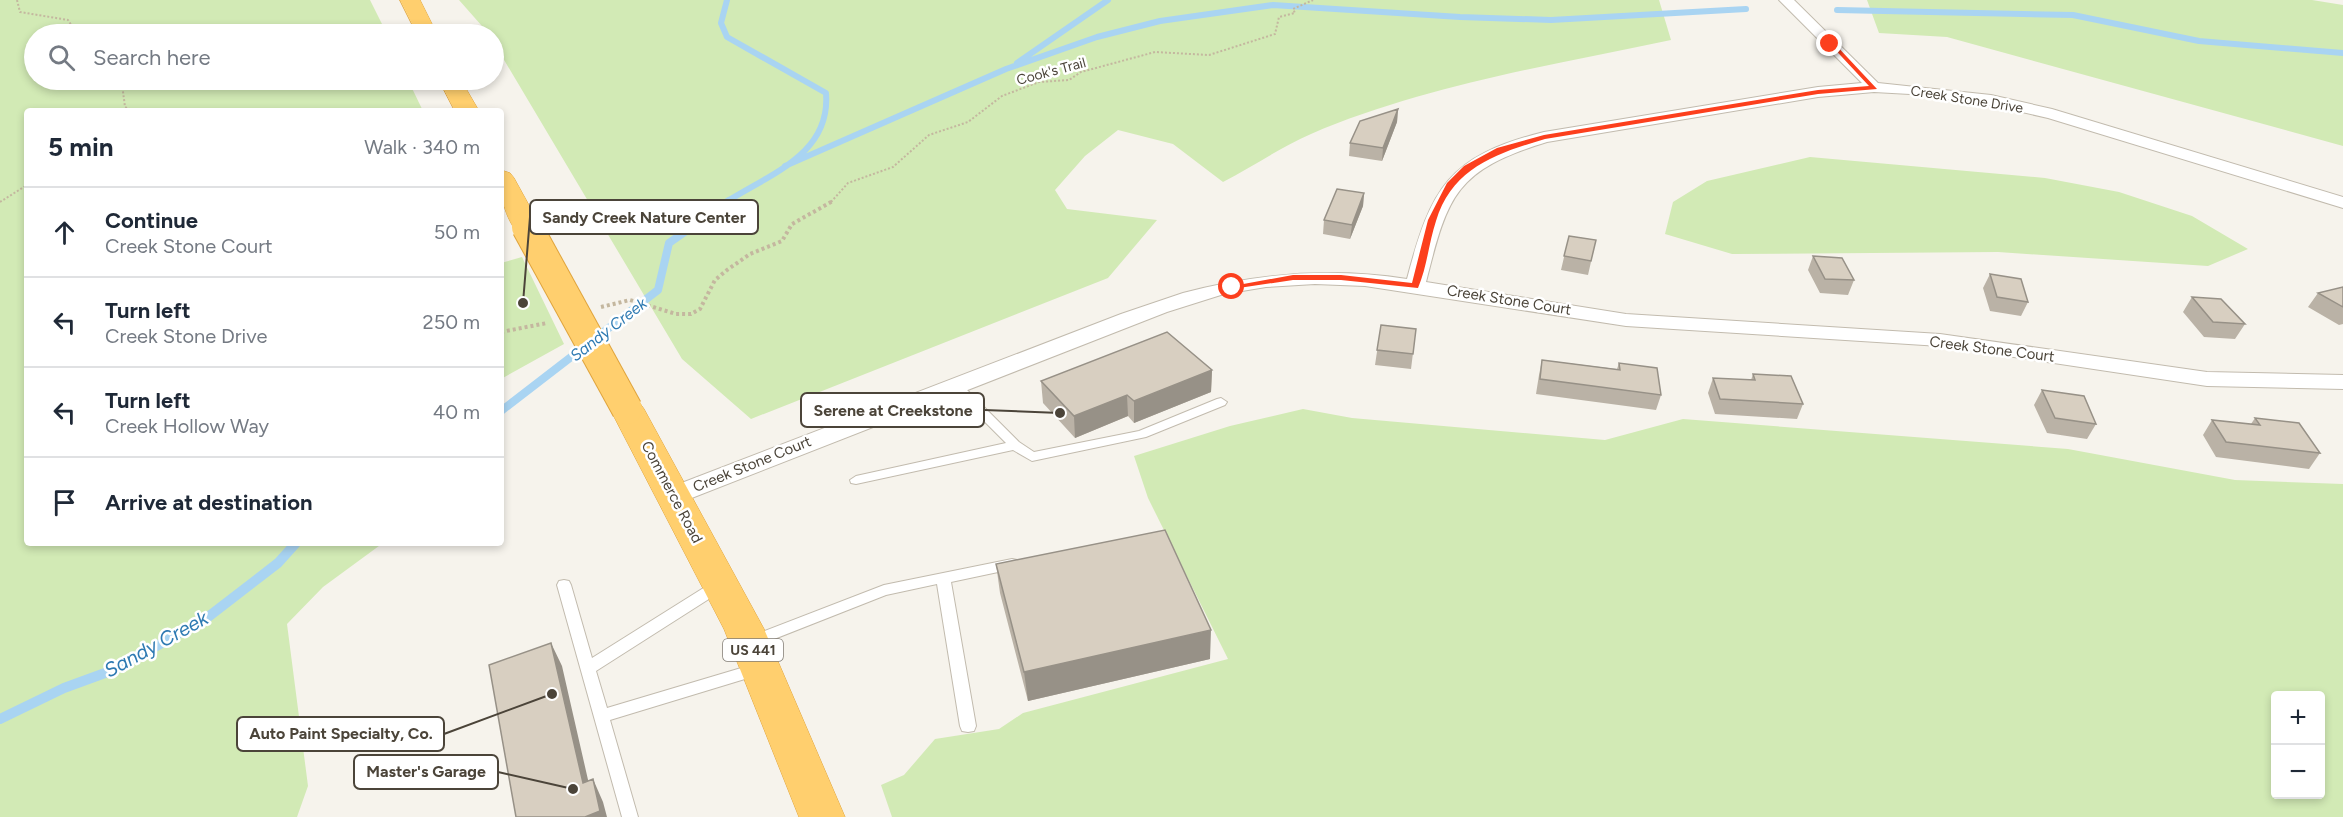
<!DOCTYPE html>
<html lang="en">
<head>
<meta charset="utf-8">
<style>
	body { margin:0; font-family:Figtree,sans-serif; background:#f2f2f3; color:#1f2937 }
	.controls { position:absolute; right:18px; bottom:18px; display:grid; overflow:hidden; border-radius:6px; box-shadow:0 3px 9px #0003 }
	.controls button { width:54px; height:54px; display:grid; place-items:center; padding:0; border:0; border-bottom:2px solid #e0e1e3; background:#fff; color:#1f2937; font:30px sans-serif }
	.stop { position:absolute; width:18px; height:18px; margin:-14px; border:4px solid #fc3f1d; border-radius:50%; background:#fff }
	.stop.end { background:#fc3f1d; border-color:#fff; box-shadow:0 2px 6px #0008 }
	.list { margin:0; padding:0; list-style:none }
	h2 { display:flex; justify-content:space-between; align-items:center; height:78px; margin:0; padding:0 24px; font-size:26px }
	h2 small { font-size:20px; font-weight:400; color:#747a83 }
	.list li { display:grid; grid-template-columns:39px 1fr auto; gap:18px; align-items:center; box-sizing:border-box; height:90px; padding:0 24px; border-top:2px solid #e0e1e3 }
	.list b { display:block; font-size:22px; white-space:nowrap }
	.list p { margin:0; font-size:20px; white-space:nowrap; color:#747a83 }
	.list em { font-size:20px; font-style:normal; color:#747a83 }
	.icon { flex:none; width:33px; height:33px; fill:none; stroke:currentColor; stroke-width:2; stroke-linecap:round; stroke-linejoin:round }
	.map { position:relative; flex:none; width:2343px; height:817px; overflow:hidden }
	.search { position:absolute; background:#fff; box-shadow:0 3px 9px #0003; left:24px; top:24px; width:480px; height:66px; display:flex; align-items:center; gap:15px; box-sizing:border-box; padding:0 21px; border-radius:33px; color:#747a83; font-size:22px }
	.panel { position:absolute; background:#fff; box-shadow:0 3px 9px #0003; left:24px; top:108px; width:480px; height:438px; border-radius:6px }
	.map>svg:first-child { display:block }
	.green { fill:#d2eab5; fill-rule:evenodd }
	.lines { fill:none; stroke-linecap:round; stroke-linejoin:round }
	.stream-far2 { stroke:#a9d4f2; stroke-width:6 }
	.stream-far1 { stroke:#a9d4f2; stroke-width:8 }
	.stream { stroke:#a9d4f2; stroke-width:10 }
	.lane-casing { stroke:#c2bbae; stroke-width:2 }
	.street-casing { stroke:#c2bbae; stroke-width:2 }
	.highway-casing { stroke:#e0a43c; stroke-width:1 }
	.path-far1 { stroke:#c4b79f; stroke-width:2; stroke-dasharray:2 2; stroke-linecap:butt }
	.path { stroke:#c4b79f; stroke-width:4; stroke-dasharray:3 3; stroke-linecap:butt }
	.lane { fill:#fff; fill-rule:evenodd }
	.street { fill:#fff; fill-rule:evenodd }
	.highway { fill:#ffcf6e; fill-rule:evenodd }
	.highway-bridge-casing { stroke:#e0a43c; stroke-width:32; stroke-linecap:butt }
	.highway-bridge { stroke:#ffcf6e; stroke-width:30 }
	.wall { fill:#bab2a6 }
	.shaded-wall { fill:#979187 }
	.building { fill:#d8cfc1; stroke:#979187; stroke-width:1.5 }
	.route { fill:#fc3f1d }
	.labels { text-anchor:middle; stroke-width:5; stroke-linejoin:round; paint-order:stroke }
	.far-street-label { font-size:14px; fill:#4b4439; stroke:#fff }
	.shield { fill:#fff; stroke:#817c74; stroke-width:1.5 }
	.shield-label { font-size:14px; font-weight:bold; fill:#4b4439 }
	.street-label { font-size:15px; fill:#4b4439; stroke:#fff }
	.water-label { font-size:16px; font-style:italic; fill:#2e7ab2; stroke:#fff }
	.near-water-label { font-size:20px; font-style:italic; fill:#2e7ab2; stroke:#fff }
	.leader { fill:none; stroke:#4b4439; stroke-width:2 }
	.callout-dot { fill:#4b4439; stroke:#fff; stroke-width:2 }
	.callout { fill:#fff; stroke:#4b4439; stroke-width:2 }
	.callout-label { font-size:16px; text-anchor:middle; font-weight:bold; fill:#4b4439 }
</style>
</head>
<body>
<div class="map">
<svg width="2343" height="817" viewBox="0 0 2343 817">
	<rect width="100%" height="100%" fill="#f6f3ec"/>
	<path class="green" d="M 0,0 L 370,0 L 387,34 L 34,34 L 34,80 L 408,80 L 423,111 L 27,111 L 27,543 L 383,543 L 323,587 L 287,624 L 308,786 L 297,817 L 0,817 Z
		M 459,0 L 1659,0 L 1671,40 C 1552,65 1423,86 1311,134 C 1281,147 1252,167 1223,182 L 1173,144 L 1118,130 L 1085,156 L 1055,190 L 1067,209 L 1157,220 L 1108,278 L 751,419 L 682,359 L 494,43 L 494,34 L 489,34 Z
		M 1867,0 L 2312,0 L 2343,5 L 2343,146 L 1947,37 L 1879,33 Z
		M 1810,157 L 2045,178 L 2119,192 L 2192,216 L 2248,249 L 2208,266 L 1998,252 L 1732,254 L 1665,234 L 1673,202 L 1707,181 Z
		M 522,257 L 564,344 L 501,379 L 501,263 Z
		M 1303,409 L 1352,418 L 1605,440 L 1683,419 L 2068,449 L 2235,480 L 2343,484 L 2343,817 L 892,817 L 881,785 L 904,775 L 935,739 L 999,729 L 1023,713 L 1228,659 L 1148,498 L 1134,456 L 1230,426 ZM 2276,696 L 2320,696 L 2320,794 L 2276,794 Z"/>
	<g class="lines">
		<path class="stream-far2" d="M 1837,10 L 2073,15 L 2199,41 L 2343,53
			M 1017,63 L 1108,0
			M 785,166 L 1006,69 L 1097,37 L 1160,21 L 1273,5 L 1460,17 L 1551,20 L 1746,9
			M 726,202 C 770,174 831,154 826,93 L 727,37 L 721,23 L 727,0"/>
		<path class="stream-far1" d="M 501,411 L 658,290 L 669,243 L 729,201"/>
		<path class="stream" d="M 0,719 L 64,688 L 116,669 L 208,617 L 278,563 L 296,543"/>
		<g class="lane-casing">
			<path id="lane" d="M 955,381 L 959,382 L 1019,442 L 1034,452 L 1139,431 L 1217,399 L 1221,398 L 1227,402 L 1225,405 L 1146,437 L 1032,461 L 1013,450 L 856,484 L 851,483 L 850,480 L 856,476 L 1006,443 L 951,388 L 949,385 Z
				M 1012,559 L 1017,560 L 1019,564 L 1017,568 L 951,582 L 976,726 L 974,731 L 968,732 L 962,731 L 960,726 L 937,584 L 886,595 L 754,647 L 749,645 L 747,641 L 749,637 L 884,585 Z
				M 564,580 L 569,581 L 571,585 L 592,658 L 713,582 L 718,581 L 723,582 L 725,586 L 723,590 L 596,671 L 607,708 L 758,663 L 763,665 L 765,669 L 763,673 L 758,675 L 610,720 L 638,817 L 622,817 L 557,585 L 559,581 Z"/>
		</g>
		<g class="street-casing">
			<path id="street" d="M 1779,0 L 1794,0 L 1878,83 L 1991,95 L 2052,109 L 2343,197 L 2343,208 L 2048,118 L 1991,105 L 1910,94 L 1874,92 L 1818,97 L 1547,142 C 1456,170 1448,194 1426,282 L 1626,314 L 1940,334 L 2207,372 L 2343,375 L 2343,389 L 2207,386 L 1940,346 L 1626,326 L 1365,286 L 1315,284 L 1266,287 L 1224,294 L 1167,312 L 684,501 L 675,503 L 666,501 L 663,495 L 666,489 L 1121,314 L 1183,293 C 1258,273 1330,267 1407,279 C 1431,188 1448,156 1544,132 L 1818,87 L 1862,83 Z"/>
		</g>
		<g class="highway-casing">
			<path id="highway" d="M 400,0 L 420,0 L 437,34 L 417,34 Z
				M 439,80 L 461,80 L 479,111 L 455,111 Z
				M 501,170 L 510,173 L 514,178 L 541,227 L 537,233 L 527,235 L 517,233 C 502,210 501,197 501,170 Z
				M 627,399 L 639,402 L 644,409 L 764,629 L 845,817 L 799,817 L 724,629 L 610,409 L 615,402 Z"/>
		</g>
		<path class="path-far1" d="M 17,0 L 20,12 L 68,20 L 77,34
			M 110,80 L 122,84 L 125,107 L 134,111
			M 0,202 L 27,185
			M 831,202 L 848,183 L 893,167 L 929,135 L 968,122 L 1002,96 L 1039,82 L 1069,80 L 1081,72 L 1155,52 L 1209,55 L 1275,34 L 1279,17 L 1295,13 L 1293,9 L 1313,0"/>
		<path class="path" d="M 601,307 L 630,300 L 676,314 L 691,314 L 700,309 L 715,280 L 727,270 L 750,254 L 782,241 L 792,224 L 833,201
			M 501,332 L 547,323"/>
		<use href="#lane" class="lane"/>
		<use href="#street" class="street"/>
		<use href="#highway" class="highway"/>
		<g class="highway-bridge-casing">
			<path id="highway-bridge" d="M 527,227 L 627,409"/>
		</g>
		<use href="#highway-bridge" class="highway-bridge"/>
	</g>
	<path class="wall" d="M 1398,109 L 1397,122 L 1382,161 L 1349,156 L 1350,143 Z
		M 1364,193 L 1363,206 L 1350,239 L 1323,234 L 1324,220 Z
		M 1569,236 L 1596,240 L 1588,275 L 1561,270 Z
		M 1813,256 L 1854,280 L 1848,295 L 1820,293 L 1808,270 Z
		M 1990,274 L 2028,302 L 2021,316 L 1990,311 L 1983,288 Z
		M 2343,287 L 2343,324 L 2339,325 L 2308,307 L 2318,293 Z
		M 2192,297 L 2245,324 L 2235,339 L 2204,337 L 2183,312 Z
		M 1381,325 L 1416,329 L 1411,369 L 1375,365 Z
		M 1542,360 L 1617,369 L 1619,363 L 1661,395 L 1656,410 L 1536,394 L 1539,375 Z
		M 1212,370 L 1211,392 L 1134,423 L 1128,416 L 1075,438 L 1043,403 L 1041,381 Z
		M 1753,374 L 1803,404 L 1797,419 L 1715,414 L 1708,393 L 1713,378 L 1751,380 Z
		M 2042,390 L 2096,424 L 2087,439 L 2047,433 L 2034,405 Z
		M 2255,418 L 2320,453 L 2309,469 L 2216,457 L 2203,435 L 2212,420 L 2251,424 Z
		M 996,564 L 1210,659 L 1028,701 L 1000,593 Z"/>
	<path class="shaded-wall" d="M 1398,109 L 1397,122 L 1382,161 L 1383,148 Z
		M 1364,193 L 1363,206 L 1350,239 L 1352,225 Z
		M 1212,370 L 1211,392 L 1134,423 L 1134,401 Z
		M 1127,395 L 1128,416 L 1075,438 L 1074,416 Z
		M 1211,630 L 1210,659 L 1028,701 L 1024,672 Z
		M 551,643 L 562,666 L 594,806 L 583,783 Z
		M 593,779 L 603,802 L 607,817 L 585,817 Z"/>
	<path class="building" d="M 1398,109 L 1383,148 L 1350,143 L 1360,121 Z
		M 1337,189 L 1364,193 L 1352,225 L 1324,220 Z
		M 1569,236 L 1596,240 L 1591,261 L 1564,256 Z
		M 1813,256 L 1842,258 L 1854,280 L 1825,279 Z
		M 1990,274 L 2021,279 L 2028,302 L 1997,297 Z
		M 2343,287 L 2343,307 L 2318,293 Z
		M 2192,297 L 2221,299 L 2245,324 L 2213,322 Z
		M 1381,325 L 1416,329 L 1413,354 L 1377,350 Z
		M 1167,332 L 1212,370 L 1134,401 L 1127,395 L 1074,416 L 1041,381 Z
		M 1542,360 L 1620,370 L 1619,363 L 1657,368 L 1661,395 L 1540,379 Z
		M 1753,374 L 1791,376 L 1803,404 L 1720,399 L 1713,378 L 1755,380 Z
		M 2042,390 L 2084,396 L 2096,424 L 2055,418 Z
		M 2255,418 L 2299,423 L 2320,453 L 2226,442 L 2212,420 L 2260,425 Z
		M 1165,530 L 1211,630 L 1024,672 L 996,564 Z
		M 551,643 L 583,783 L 593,779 L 600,811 L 585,817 L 516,817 L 489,665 Z"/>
	<path class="route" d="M 1828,42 L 1833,42 L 1877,89 L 1818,94 L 1545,139 C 1497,153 1452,168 1436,221 C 1429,242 1427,267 1418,288 L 1341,280 L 1293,280 L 1232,289 L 1227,287 L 1293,275 L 1341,275 L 1412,283 L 1428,220 L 1447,183 L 1464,166 L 1497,148 L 1544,135 L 1818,90 L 1869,86 Z"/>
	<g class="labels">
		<g class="far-street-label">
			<text transform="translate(1051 71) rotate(-15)" y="5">Cook's Trail</text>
			<text transform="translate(1967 99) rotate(9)" y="5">Creek Stone Drive</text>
		</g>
		<rect class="shield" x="723" y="639" width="60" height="22" rx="4.5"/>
		<g class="shield-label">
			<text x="753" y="655">US 441</text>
		</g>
		<g class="street-label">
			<text transform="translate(1509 300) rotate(9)" y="5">Creek Stone Court</text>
			<text transform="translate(1992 349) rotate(7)" y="5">Creek Stone Court</text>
			<text transform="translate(752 464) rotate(-22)" y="5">Creek Stone Court</text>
			<text transform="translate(672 492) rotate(62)" y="5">Commerce Road</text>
		</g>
		<g class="water-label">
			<text transform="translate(608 329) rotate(-38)" y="6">Sandy Creek</text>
		</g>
		<g class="near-water-label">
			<text transform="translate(156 644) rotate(-29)" y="7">Sandy Creek</text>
		</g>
	</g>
	<path class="leader" d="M523 303L530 217M1060 413L984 410M552 694L444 734M573 789L498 772"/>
	<g class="callout-dot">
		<circle cx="523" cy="303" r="6"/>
		<circle cx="1060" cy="413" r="6"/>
		<circle cx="552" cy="694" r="6"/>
		<circle cx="573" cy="789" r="6"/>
	</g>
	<g class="callout">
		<rect x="530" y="200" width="228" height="34" rx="6"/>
		<rect x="801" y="393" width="183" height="34" rx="6"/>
		<rect x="237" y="717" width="207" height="34" rx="6"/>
		<rect x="354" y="755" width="144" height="34" rx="6"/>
	</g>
	<g class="callout-label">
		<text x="644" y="223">Sandy Creek Nature Center</text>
		<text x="893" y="416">Serene at Creekstone</text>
		<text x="341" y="739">Auto Paint Specialty, Co.</text>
		<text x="426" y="777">Master's Garage</text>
	</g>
</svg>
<div class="controls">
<button>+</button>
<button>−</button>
</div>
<div class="stop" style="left:1232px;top:287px"></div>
<div class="stop end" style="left:1830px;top:44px"></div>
<div class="search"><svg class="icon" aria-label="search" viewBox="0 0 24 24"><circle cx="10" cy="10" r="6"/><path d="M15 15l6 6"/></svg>Search here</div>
<section class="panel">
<h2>5 min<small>Walk · 340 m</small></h2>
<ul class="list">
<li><svg class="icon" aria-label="ahead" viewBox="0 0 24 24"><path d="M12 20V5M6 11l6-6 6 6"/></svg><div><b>Continue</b><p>Creek Stone Court</p></div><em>50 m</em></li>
<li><svg class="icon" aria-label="left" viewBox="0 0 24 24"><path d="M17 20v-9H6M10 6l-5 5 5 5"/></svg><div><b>Turn left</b><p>Creek Stone Drive</p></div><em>250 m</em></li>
<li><svg class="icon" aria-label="left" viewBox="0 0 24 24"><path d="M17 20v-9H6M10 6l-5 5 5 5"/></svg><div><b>Turn left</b><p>Creek Hollow Way</p></div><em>40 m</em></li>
<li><svg class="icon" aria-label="arrive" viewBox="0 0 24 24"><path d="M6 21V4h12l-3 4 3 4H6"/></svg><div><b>Arrive at destination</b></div></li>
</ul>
</section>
</div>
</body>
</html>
